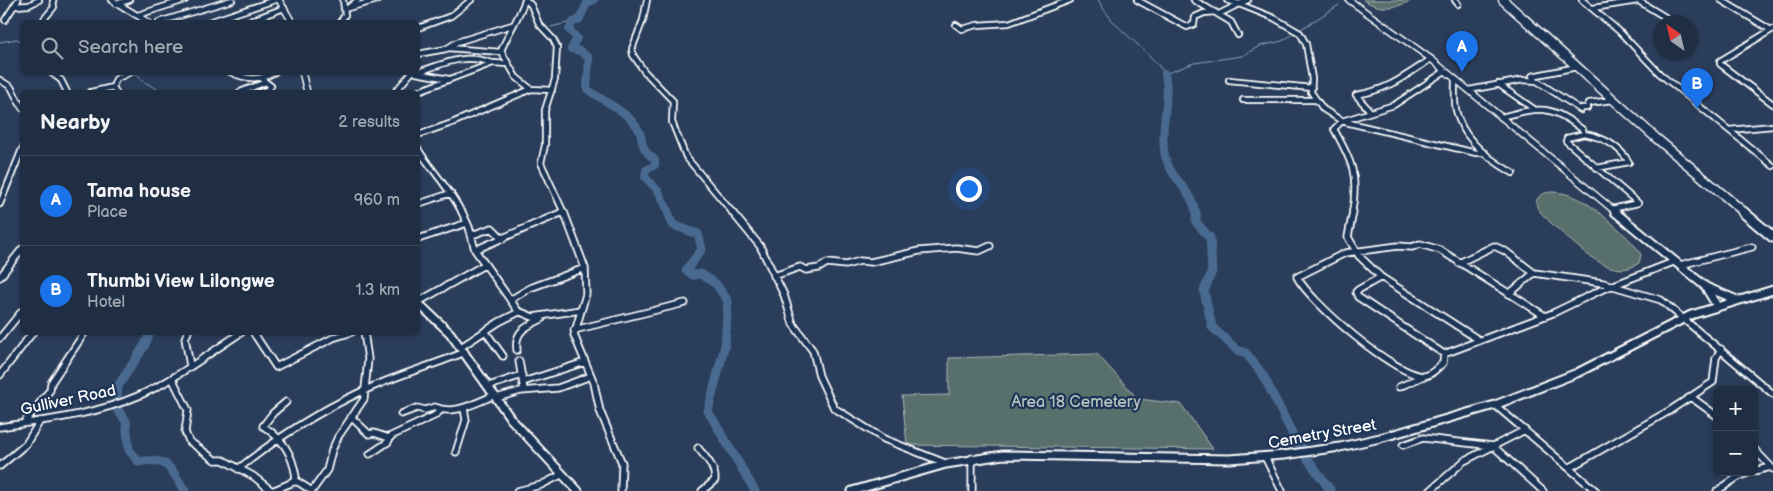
<!DOCTYPE html>
<html lang="en">
<head>
<meta charset="utf-8">
<style>
	body { margin:0; font-family:"Balsamiq Sans",sans-serif; background:#28364b; color:#f1f3f6 }
	.controls { position:absolute; right:15px; bottom:15px; display:grid; overflow:hidden; border-radius:8px; box-shadow:0 1px 4px #0004 }
	.controls button { width:45px; height:45px; display:grid; place-items:center; padding:0; border:0; border-bottom:1px solid #3d4a5d; background:#202e44; color:#f1f3f6; font:25px sans-serif }
	.compass { position:absolute; left:1653px; top:15px; width:45px; height:45px; border-radius:50%; background:#202e44; box-shadow:0 1px 4px #0004; rotate:326deg }
	.you { position:absolute; left:968px; top:188px; width:18px; height:18px; margin:-12px; border:4px solid #fff; border-radius:50%; background:#1a73e8; box-shadow:0 0 0 8px #1a73e833 }
	.badge { display:grid; place-items:center; width:32px; height:32px; border-radius:50%; background:#1a73e8; color:#fff; font-size:16px; font-weight:700 }
	.pin { position:absolute; translate:-50% -41px; filter:drop-shadow(0 1px 2px #0008) }
	.pin::after { content:''; position:absolute; top:26px; width:18px; height:15px; background:inherit; clip-path:polygon(0 0,100% 0,50% 100%) }
	.list { margin:0; padding:0; list-style:none }
	h2 { display:flex; justify-content:space-between; align-items:center; height:65px; margin:0; padding:0 20px; font-size:21px }
	h2 small { font-size:16px; font-weight:400; color:#a2a8b2 }
	.list li { display:grid; grid-template-columns:32px 1fr auto; gap:15px; align-items:center; box-sizing:border-box; height:90px; padding:0 20px; border-top:1px solid #3d4a5d }
	.list b { display:block; font-size:19px; white-space:nowrap }
	.list p { margin:0; font-size:16px; white-space:nowrap; color:#a2a8b2 }
	.list em { font-size:16px; font-style:normal; color:#a2a8b2 }
	.icon { flex:none; width:28px; height:28px; fill:none; stroke:currentColor; stroke-width:2; stroke-linecap:round; stroke-linejoin:round }
	.map { position:relative; flex:none; width:1773px; height:491px; overflow:hidden }
	.search { position:absolute; background:#202e44; box-shadow:0 1px 4px #0004; left:20px; top:20px; width:400px; height:55px; display:flex; align-items:center; gap:12px; box-sizing:border-box; padding:0 18px; border-radius:8px; color:#a2a8b2; font-size:19px }
	.panel { position:absolute; background:#202e44; box-shadow:0 1px 4px #0004; left:20px; top:90px; width:400px; height:245px; border-radius:8px }
	.map>svg:first-child { display:block }
	.green { fill:#59706c; stroke:#acb8b6 }
	.lines { fill:none; stroke-linecap:round; stroke-linejoin:round }
	.stream { stroke:#92a6bc; stroke-width:1 }
	.river-far1 { stroke:#4a6a90; stroke-width:8 }
	.river { stroke:#4a6a90; stroke-width:9 }
	.minor-far1-casing { stroke:#fff; stroke-width:8 }
	.minor-casing { stroke:#fff; stroke-width:9 }
	.tertiary-far1-casing { stroke:#fff; stroke-width:8 }
	.tertiary-casing { stroke:#fff; stroke-width:11 }
	.trunk-far1-casing { stroke:#fff; stroke-width:11 }
	.trunk-casing { stroke:#fff; stroke-width:13 }
	.minor-far1 { stroke:#1d3557; stroke-width:4.5 }
	.minor { stroke:#1d3557; stroke-width:5.5 }
	.tertiary-far1 { stroke:#1d3557; stroke-width:5 }
	.tertiary { stroke:#1d3557; stroke-width:7 }
	.trunk-far1 { stroke:#1d3557; stroke-width:8 }
	.trunk { stroke:#1d3557; stroke-width:9 }
	.labels { text-anchor:middle; stroke-width:4.5; stroke-linejoin:round; paint-order:stroke }
	.street-label { font-size:16px; fill:#fff; stroke:#1d3557 }
	.park-label { font-size:16px; fill:#b4bfbd; stroke:#1d3557 }
</style>
</head>
<body>
<div class="map">
<svg width="1773" height="491" viewBox="0 0 1773 491">
	<rect width="100%" height="100%" fill="#2a3d5a"/>
	<filter id="ink" filterUnits="userSpaceOnUse"><feTurbulence type="fractalNoise" baseFrequency=".02" numOctaves="2"/><feDisplacementMap in="SourceGraphic" scale="10" xChannelSelector="R" yChannelSelector="G"/><feConvolveMatrix kernelMatrix="1 2 1 2 8 2 1 2 1" color-interpolation-filters="sRGB"/></filter>
	<g filter="url(#ink)">
		<path class="green" d="M 1363,0 L 1413,0 C 1396,8 1381,11 1363,0 Z
			M 1551,192 C 1562,192 1572,195 1581,200 C 1594,206 1637,243 1641,255 L 1639,263 C 1613,283 1578,247 1560,231 C 1552,224 1544,217 1538,209 C 1533,198 1541,193 1551,192 Z
			M 1097,354 L 1138,399 L 1181,404 L 1213,449 L 907,445 L 902,396 L 949,395 L 949,358 Z"/>
		<g class="lines">
			<path class="stream" d="M 1098,0 C 1114,31 1146,46 1165,74 L 1194,63 L 1242,56 L 1260,46 L 1282,41 L 1339,5
				M 551,27 L 567,23 L 572,24
				M 0,42 L 17,39 L 22,42
				M 136,72 L 141,80 L 162,92"/>
			<path class="river-far1" d="M 594,0 L 587,3 L 579,20 L 573,22 L 569,30 L 577,38 L 571,49 L 580,51 L 589,58 L 587,89 C 604,102 624,109 637,127 C 646,140 636,145 655,160 L 655,165 L 646,170 L 645,177 L 659,192 L 669,213
				M 1165,74 C 1171,100 1159,128 1165,156 C 1170,178 1192,190 1196,213"/>
			<path class="river" d="M 668,212 L 673,225 L 698,234 L 702,249 L 686,270 L 693,275 L 701,274 L 716,284 L 728,301 L 725,345 L 708,411 L 755,491
				M 1196,212 L 1196,222 L 1210,238 L 1212,271 L 1204,291 L 1212,327 L 1237,350 L 1246,353 L 1263,375 L 1296,441 L 1302,448
				M 117,401 L 118,386 L 145,345 L 150,332
				M 117,406 L 117,409 L 126,421 L 129,450 L 139,462 C 168,456 171,469 185,491
				M 1307,458 L 1331,491"/>
			<g class="minor-far1-casing">
				<path id="minor-far1" d="M 112,0 L 148,22
					M 526,0 L 531,5 L 539,24 L 553,39 L 557,47 L 555,79 L 545,110 L 545,145 L 541,163 L 564,213
					M 647,0 L 643,20 L 632,49 L 633,55 L 644,71 L 673,101 L 672,122 L 686,157 L 733,213
					M 1137,0 L 1187,27 L 1194,24 L 1195,17 L 1204,13 L 1215,12
					M 1194,0 L 1231,22 L 1238,35
					M 1227,0 L 1239,4 L 1248,0
					M 1455,0 L 1458,4
					M 1582,0 L 1619,31 L 1660,74 L 1773,166
					M 1637,0 L 1665,17
					M 1721,0 L 1771,30
					M 116,4 L 129,0
					M 15,6 L 29,5 L 39,0
					M 349,7 L 358,0
					M 1593,8 L 1638,1
					M 344,9 L 378,0
					M 1219,14 L 1239,4 L 1274,18 L 1300,33 L 1306,44 L 1312,79 L 1311,92 L 1323,109 L 1342,121
					M 138,15 L 185,0
					M 5,20 L 18,0
					M 44,22 L 44,19 L 54,7 L 53,0
					M 159,22 L 232,0
					M 209,22 L 275,0
					M 247,22 L 284,8
					M 340,22 L 345,15 L 343,0
					M 956,25 L 962,29 L 977,25 L 1009,23 L 1070,0
					M 418,28 L 451,16 L 471,0
					M 1773,29 L 1720,61 L 1720,64 L 1773,104
					M 448,48 L 501,52
					M 418,54 L 446,49 L 457,42 L 512,25
					M 50,72 L 61,80 L 67,92
					M 230,72 C 246,80 260,81 275,72
					M 418,72 C 446,63 463,53 492,63
					M 416,73 L 449,79
					M 1455,79 C 1455,89 1454,100 1456,110 C 1462,139 1490,160 1513,173
					M 0,80 L 11,87 L 22,108
					M 1229,80 L 1312,88
					M 1537,81 L 1532,76 L 1577,67
					M 1498,84 L 1534,109
					M 531,89 L 552,90
					M 1469,90 L 1523,80 L 1537,81 L 1581,110 L 1582,108 L 1587,108 L 1589,103 L 1613,100
					M 91,92 L 113,87
					M 116,92 L 113,87 L 116,79 L 131,72
					M 240,92 L 266,82
					M 261,92 L 268,90 L 271,86 L 263,80
					M 395,92 L 412,72
					M 416,92 L 493,63 L 508,64
					M 1243,100 L 1316,100
					M 1370,111 L 1356,95 C 1388,90 1405,76 1431,59
					M 1501,117 C 1540,107 1550,104 1583,130 L 1584,134 L 1567,138 L 1566,141 L 1638,203 L 1612,209
					M 1341,121 L 1476,153 L 1485,153
					M 1729,130 L 1773,126
					M 1584,134 C 1603,137 1619,146 1629,162 L 1597,168
					M 418,135 L 452,123 L 531,89 L 516,77 L 501,51 C 508,33 519,18 525,0
					M 418,149 C 432,171 451,190 462,213
					M 0,204 L 22,149
					M 418,204 L 451,193
					M 561,213 L 563,212
					M 1352,213 C 1359,175 1352,162 1334,129 L 1342,121 L 1394,105 L 1445,71"/>
			</g>
			<g class="minor-casing">
				<path id="minor" d="M 462,212 L 469,227 L 475,250 L 518,311 L 533,317 L 581,310
					M 564,212 L 585,268 L 586,294 L 574,335 L 594,383 L 600,411 L 622,463 L 621,491
					M 732,212 L 760,246 L 784,295 L 793,324 L 813,351 L 819,376 L 834,408 L 884,439 L 945,463
					M 1353,212 L 1348,237 L 1359,256 L 1381,277 L 1479,340
					M 472,235 L 492,228 L 503,239
					M 418,239 L 467,223
					M 475,250 L 563,212
					M 1459,263 L 1494,246 L 1505,251 L 1534,273
					M 1680,265 L 1752,247
					M 774,276 L 800,267 L 806,270 L 819,268 L 827,263 L 846,265 L 860,261 L 871,262 L 919,251 L 956,248 L 979,251 L 990,246
					M 0,277 L 22,249
					M 1381,277 L 1358,290 L 1356,292 L 1358,297 L 1444,354 L 1553,313 L 1601,290 L 1676,261
					M 1509,294 L 1534,273 L 1603,283 L 1661,300 L 1773,394
					M 510,300 L 530,288 L 585,268
					M 418,302 L 484,265
					M 574,330 L 685,303
					M 485,331 L 503,356
					M 188,332 L 185,338 L 190,366
					M 253,332 L 276,367 L 333,338 L 352,332
					M 0,338 L 22,311
					M 461,347 L 499,322 L 519,312
					M 517,350 C 514,331 527,326 542,319
					M 1444,354 L 1443,363 C 1438,367 1431,376 1424,376 C 1394,375 1311,303 1297,277 L 1345,253 L 1398,246 L 1412,247 L 1420,244 L 1440,250 L 1545,316
					M 0,375 L 33,332
					M 172,378 L 188,410 L 185,432 L 189,441 L 215,460 L 223,460 L 253,476 L 272,491 L 291,483 L 296,477 C 292,453 283,439 263,426 L 273,413 L 286,402
					M 523,382 L 585,362
					M 489,386 L 522,375
					M 1399,387 L 1424,376
					M 521,391 L 558,388 L 591,376
					M 1691,397 L 1717,416
					M 496,398 L 524,390 L 519,361
					M 1495,405 L 1596,491
					M 401,414 L 417,408 L 425,410 L 435,407 C 454,416 477,402 495,395
					M 351,417 L 369,434 L 374,433 L 389,438
					M 24,423 L 50,390 L 51,383 L 85,332
					M 0,427 C 46,420 94,415 138,396 C 175,380 208,354 242,332
					M 1403,445 L 1423,438 L 1493,446 L 1543,491
					M 698,448 C 706,458 715,466 715,480 L 702,491
					M 1754,449 L 1773,469
					M 456,452 L 466,420 L 464,408
					M 370,454 L 388,442 L 391,436 L 434,416 L 441,410
					M 1265,457 L 1282,491
					M 972,458 L 972,491
					M 0,466 L 26,444 L 40,421
					M 1569,468 L 1669,411 L 1713,382 L 1716,358 L 1721,349
					M 238,469 C 281,435 328,405 379,384 C 407,372 437,364 465,352
					M 1754,471 L 1771,467
					M 291,482 L 298,482 L 312,491
					M 312,491 L 327,470 L 332,450 L 338,437 L 364,399 L 368,359 L 364,332
					M 517,491 L 541,485 L 563,474
					M 1430,491 L 1464,461 L 1525,430
					M 1717,491 L 1738,477 L 1750,472"/>
			</g>
			<g class="tertiary-far1-casing">
				<path id="tertiary-far1" d="M 279,0 L 292,22
					M 1349,0 L 1431,59 L 1617,213
					M 302,72 L 307,92"/>
			</g>
			<g class="tertiary-casing">
				<path id="tertiary" d="M 1615,212 L 1706,287 L 1737,300
					M 1706,288 L 1717,306
					M 418,303 L 450,333 L 511,419 L 578,491
					M 852,491 L 946,464 L 1003,455 L 1229,459 L 1284,455 L 1340,447 L 1380,438 L 1495,405 L 1577,373 L 1691,315 L 1773,290"/>
			</g>
			<g class="trunk-far1-casing">
				<path id="trunk-far1" d="M 1503,0 L 1656,138 L 1745,213"/>
			</g>
			<g class="trunk-casing">
				<path id="trunk" d="M 1743,212 L 1773,237"/>
			</g>
			<use href="#minor-far1" class="minor-far1"/>
			<use href="#minor" class="minor"/>
			<use href="#tertiary-far1" class="tertiary-far1"/>
			<use href="#tertiary" class="tertiary"/>
			<use href="#trunk-far1" class="trunk-far1"/>
			<use href="#trunk" class="trunk"/>
		</g>
	</g>
	<g class="labels">
		<g class="street-label">
			<text transform="translate(68 399) rotate(-12)" y="6">Gulliver Road</text>
			<text transform="translate(1322 433) rotate(-10)" y="6">Cemetry Street</text>
		</g>
		<g class="park-label">
			<text x="1076" y="407">Area 18 Cemetery</text>
		</g>
	</g>
</svg>
<div class="controls">
<button>+</button>
<button>−</button>
</div>
<svg class="compass" viewBox="-18 -18 36 36"><path d="M0-13l5 13h-10z" fill="#e53935"/><path d="M0 13l5-13h-10z" fill="#a2a8b2"/></svg>
<div class="you"></div>
<div class="pin badge" style="left:1462px;top:72px">A</div>
<div class="pin badge" style="left:1697px;top:109px">B</div>
<div class="search"><svg class="icon" aria-label="search" viewBox="0 0 24 24"><circle cx="10" cy="10" r="6"/><path d="M15 15l6 6"/></svg>Search here</div>
<section class="panel">
<h2>Nearby<small>2 results</small></h2>
<ul class="list">
<li><span class="badge">A</span><div><b>Tama house</b><p>Place</p></div><em>960 m</em></li>
<li><span class="badge">B</span><div><b>Thumbi View Lilongwe</b><p>Hotel</p></div><em>1.3 km</em></li>
</ul>
</section>
</div>
</body>
</html>
